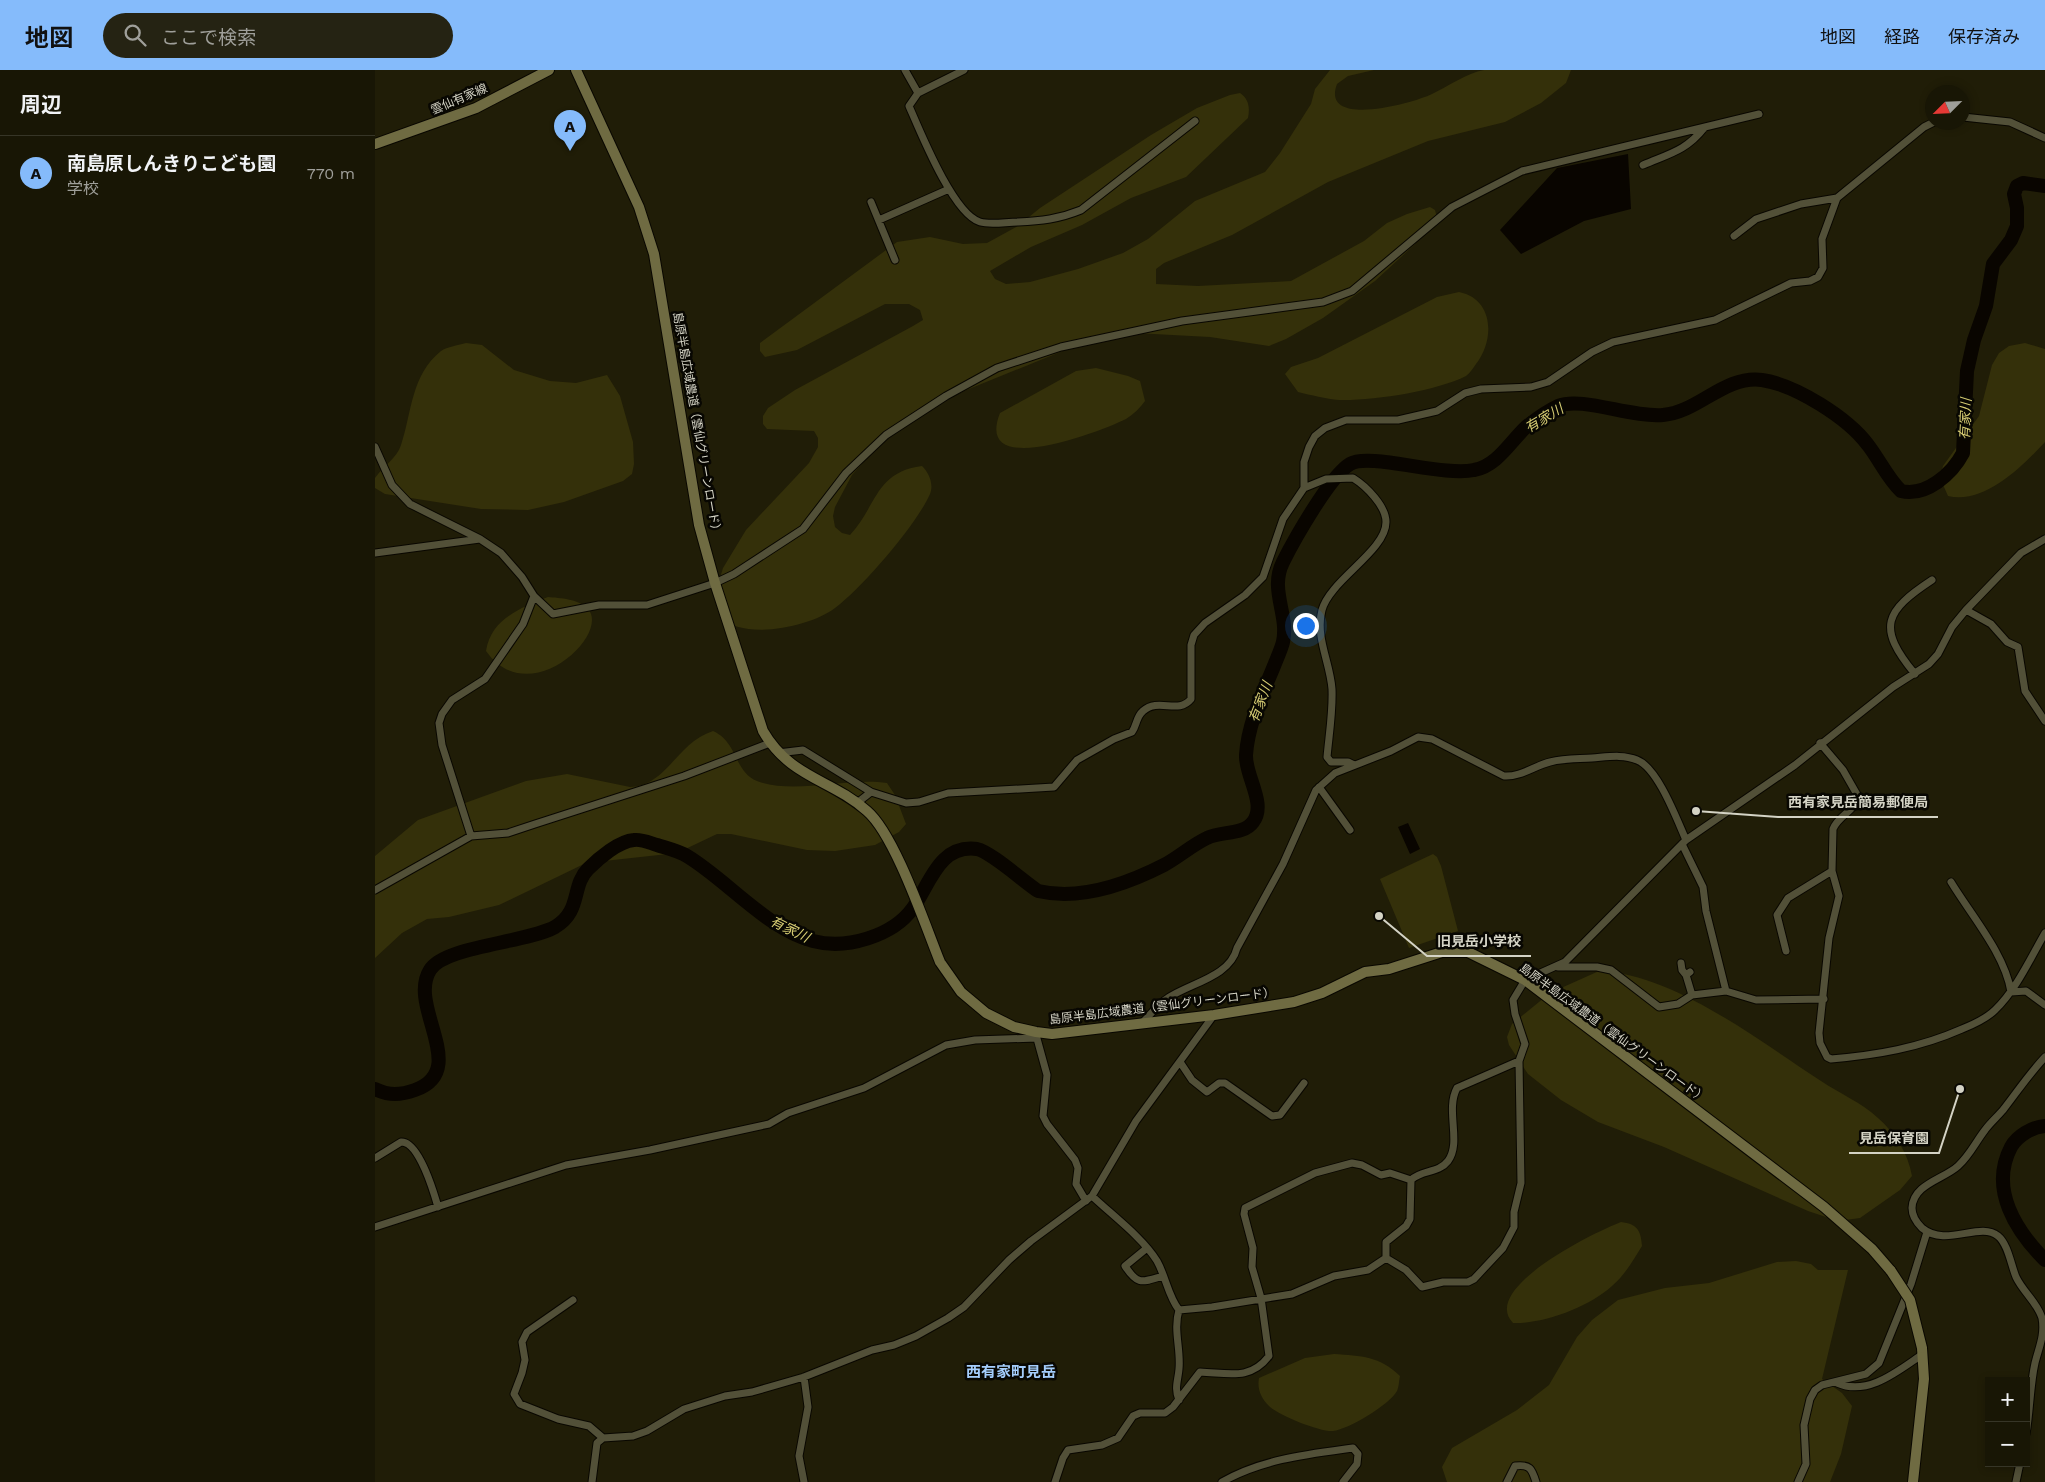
<!DOCTYPE html>
<html lang="ja">
<head>
<meta charset="utf-8">
<style>
	body { margin:0; font-family:"Work Sans","Noto Sans JP",sans-serif; background:#252313; color:#f1f3f6 }
	.controls { position:absolute; right:15px; bottom:15px; display:grid; overflow:hidden; border-radius:0px; box-shadow:0 2px 8px #0003 }
	.controls button { width:45px; height:45px; display:grid; place-items:center; padding:0; border:0; border-bottom:1px solid #363527; background:#181605; color:#f1f3f6; font:25px sans-serif }
	.compass { position:absolute; left:1550px; top:15px; width:45px; height:45px; border-radius:50%; background:#181605; box-shadow:0 2px 8px #0003; rotate:246deg }
	.you { position:absolute; left:930px; top:555px; width:18px; height:18px; margin:-12px; border:4px solid #fff; border-radius:50%; background:#1a73e8; box-shadow:0 0 0 8px #1a73e833 }
	.badge { display:grid; place-items:center; width:32px; height:32px; border-radius:50%; background:#85bbfb; color:#111; font-size:16px; font-weight:700 }
	.pin { position:absolute; translate:-50% -41px; filter:drop-shadow(0 1px 2px #0008) }
	.pin::after { content:''; position:absolute; top:26px; width:18px; height:15px; background:inherit; clip-path:polygon(0 0,100% 0,50% 100%) }
	.list { margin:0; padding:0; list-style:none }
	h2 { display:flex; justify-content:space-between; align-items:center; height:65px; margin:0; padding:0 20px; font-size:21px }
	h2 small { font-size:16px; font-weight:400; color:#9f9f9a }
	.list li { display:grid; grid-template-columns:32px 1fr auto; gap:15px; align-items:center; box-sizing:border-box; height:75px; padding:0 20px; border-top:1px solid #363527 }
	.list b { display:block; font-size:19px; white-space:nowrap }
	.list p { margin:0; font-size:16px; white-space:nowrap; color:#9f9f9a }
	.list em { font-size:16px; font-style:normal; color:#9f9f9a }
	.icon { flex:none; width:28px; height:28px; fill:none; stroke:currentColor; stroke-width:2; stroke-linecap:round; stroke-linejoin:round }
	.map { position:relative; flex:none; width:1670px; height:1412px; overflow:hidden }
	header { display:flex; align-items:center; gap:30px; box-sizing:border-box; height:70px; padding:0 25px; background:#85bbfb; color:#111 }
	header strong { font-size:24px }
	nav { display:flex; gap:28px; margin-inline-start:auto; font-size:18px }
	.search { width:350px; height:45px; background:#252313; display:flex; align-items:center; gap:12px; box-sizing:border-box; padding:0 18px; border-radius:28px; color:#9f9f9a; font-size:19px }
	main { display:flex }
	aside { flex:1; background:#181605 }
	.map>svg:first-child { display:block }
	.green { fill:#34300a }
	.water { fill:#090500 }
	.lines { fill:none; stroke-linecap:round; stroke-linejoin:round }
	.river { stroke:#090500; stroke-width:14 }
	.street-casing { stroke:#090700; stroke-width:9 }
	.secondary-casing { stroke:#090700; stroke-width:12 }
	.street { stroke:#525038; stroke-width:7 }
	.secondary { stroke:#6f6b42; stroke-width:10 }
	.secondary-bridge-casing { stroke:#090700; stroke-width:12; stroke-linecap:butt }
	.secondary-bridge { stroke:#6f6b42; stroke-width:10 }
	.labels { text-anchor:middle; stroke-width:5; stroke-linejoin:round; paint-order:stroke }
	.street-label { font-size:12px; fill:#d4d3c5; stroke:#080702 }
	.water-label { font-size:14px; font-style:italic; fill:#d7cd73; stroke:#080702 }
	.quarter-label { font-size:15px; font-weight:bold; fill:#a4cdfc; stroke:#080702 }
	.leader { fill:none; stroke:#d4d3c5; stroke-width:2 }
	.callout-dot { fill:#d4d3c5; stroke:#080702; stroke-width:2 }
	.callout-label { font-size:14px; text-anchor:middle; font-weight:bold; fill:#d4d3c5; stroke:#080702; stroke-width:5; stroke-linejoin:round; paint-order:stroke }
</style>
</head>
<body>
<header>
<strong>地図</strong>
<div class="search"><svg class="icon" aria-label="search" viewBox="0 0 24 24"><circle cx="10" cy="10" r="6"/><path d="M15 15l6 6"/></svg>ここで検索</div>
<nav><a>地図</a><a>経路</a><a>保存済み</a></nav>
</header>
<main>
<aside>
<h2>周辺<small></small></h2>
<ul class="list">
<li><span class="badge">A</span><div><b>南島原しんきりこども園</b><p>学校</p></div><em>770 m</em></li>
</ul>
</aside>
<div class="map">
<svg width="1670" height="1412" viewBox="0 0 1670 1412">
	<rect width="100%" height="100%" fill="#201d07"/>
	<path class="green" d="M 955,0 L 999,0 L 973,6 L 962,14 C 945,59 1039,33 1057,24 C 1072,17 1092,3 1109,0 C 1132,0 1171,0 1196,0 L 1191,13 L 1166,33 L 1130,52 L 1053,71 L 953,112 L 857,165 L 789,193 L 781,199 L 781,214 L 823,216 L 916,211 L 989,171 L 1012,153 L 1032,144 L 1055,137 L 1060,140 L 1062,148 L 1039,175 L 1000,211 L 948,248 L 911,269 L 894,276 L 835,267 L 741,262 L 717,269 L 589,321 L 538,348 L 502,377 L 477,405 L 460,437 L 458,446 L 460,457 L 467,463 L 475,465 C 502,436 500,402 547,396 C 554,403 559,414 555,424 C 542,454 487,518 460,538 C 435,557 369,571 345,547 L 340,524 L 348,498 L 371,460 L 434,393 L 443,377 L 443,368 L 439,361 L 392,359 L 388,354 L 388,346 L 393,338 L 420,320 L 538,256 L 548,250 L 545,240 L 534,234 L 510,234 L 422,280 L 390,287 L 385,281 L 385,273 L 522,172 L 555,167 L 588,174 L 612,173 L 643,156 L 665,138 L 776,65 L 822,38 L 855,25 L 865,23 C 874,29 875,38 873,48 L 811,107 L 756,128 L 707,155 L 656,177 L 615,201 L 620,209 L 631,214 L 655,212 L 703,199 L 748,183 L 773,169 L 820,131 L 890,102 L 905,83 L 936,34 L 940,19 Z
		M 1084,222 C 1119,229 1120,270 1101,294 C 1098,298 1095,303 1091,306 C 1061,321 998,331 964,330 C 951,329 936,325 923,322 L 910,304 L 916,297 L 943,288 L 1062,227 Z
		M 91,273 L 107,275 L 139,300 L 175,311 L 201,313 L 232,305 L 245,326 L 258,372 L 259,394 L 257,404 L 248,411 L 189,432 L 153,440 L 106,439 L 10,424 L 0,418 L 0,408 C 8,396 22,388 26,375 C 37,342 36,305 66,281 C 72,277 84,275 91,273 Z
		M 1650,273 L 1670,279 L 1670,372 C 1648,396 1609,435 1573,426 L 1565,408 L 1568,396 L 1604,346 L 1617,295 L 1624,283 L 1634,276 Z
		M 721,298 L 753,306 L 765,311 L 770,331 C 765,338 759,344 751,349 C 727,361 598,411 625,343 L 701,301 Z
		M 173,527 C 185,528 204,529 213,539 C 236,564 154,642 111,581 C 116,549 145,538 173,527 Z
		M 338,661 C 363,672 359,702 382,711 C 419,725 473,707 512,713 L 520,725 L 531,754 L 524,762 L 500,775 L 460,781 L 432,780 L 356,764 L 342,764 L 302,783 L 211,793 L 124,835 L 74,847 L 52,849 L 27,863 L 0,888 L 0,786 L 43,750 L 151,711 L 192,704 L 255,717 C 292,716 301,673 338,661 Z
		M 1058,784 L 1062,787 L 1066,796 L 1083,861 L 1034,878 L 1005,809 Z
		M 1224,901 C 1299,904 1383,970 1446,1011 C 1464,1023 1487,1033 1503,1048 C 1520,1063 1533,1083 1537,1106 L 1525,1120 L 1485,1148 L 1463,1151 L 1433,1141 L 1289,1077 L 1223,1052 L 1186,1030 L 1153,1004 L 1134,975 L 1132,967 L 1137,954 L 1175,923 Z
		M 1246,1152 C 1262,1154 1266,1160 1267,1176 C 1259,1189 1250,1205 1237,1216 C 1214,1237 1169,1254 1138,1253 C 1104,1218 1222,1161 1246,1152 Z
		M 1421,1191 L 1436,1194 L 1443,1200 L 1473,1200 L 1447,1309 L 1467,1323 L 1477,1336 L 1466,1384 L 1455,1412 L 1072,1412 L 1067,1397 L 1077,1378 L 1142,1340 L 1174,1315 L 1202,1267 L 1217,1250 L 1243,1230 L 1290,1218 L 1334,1213 L 1402,1192 Z
		M 959,1284 C 986,1286 1005,1286 1025,1306 C 1024,1310 1024,1317 1022,1321 C 1014,1335 974,1359 958,1361 C 945,1362 903,1345 894,1336 C 886,1328 882,1319 884,1308 L 930,1288 Z"/>
	<path class="water" d="M 1253,84 L 1256,139 L 1209,151 L 1146,184 L 1125,160 L 1182,98 Z
		M 1033,753 L 1045,779 L 1035,784 L 1023,757 Z"/>
	<g class="lines">
		<path class="river" d="M 0,1019 C 14,1026 26,1025 40,1020 C 96,1000 32,936 55,900 C 69,876 151,873 180,857 C 207,841 196,816 213,799 C 224,788 244,771 259,770 C 267,769 275,773 282,775 C 291,778 304,781 312,786 C 352,810 392,859 438,871 C 471,880 518,866 538,838 C 555,814 564,774 602,779 C 616,782 648,811 663,821 C 706,831 752,814 789,795 C 804,787 817,775 832,768 C 846,761 869,765 878,752 C 892,734 870,706 871,685 C 873,654 887,625 899,596 C 902,588 906,580 908,572 C 914,544 894,520 908,492 C 919,470 955,406 975,394 C 994,382 1068,407 1099,400 C 1122,396 1135,372 1151,357 C 1161,349 1172,341 1183,336 C 1207,326 1256,348 1288,345 C 1324,342 1349,305 1387,310 C 1421,315 1473,348 1493,375 C 1504,389 1513,409 1526,421 C 1551,427 1577,404 1588,383 L 1592,301 L 1599,270 L 1611,236 L 1618,194 L 1636,170 L 1642,156 L 1642,138 L 1639,124 L 1642,116 L 1648,113 L 1670,116
			M 1670,1056 C 1657,1057 1642,1066 1636,1077 C 1614,1119 1641,1161 1670,1190"/>
		<g class="street-casing">
			<path id="street" d="M 530,0 L 543,23
				M 589,0 L 543,23 L 534,36 C 545,61 578,144 605,152 C 616,155 631,152 643,152 C 666,151 684,149 706,140 L 820,51
				M 1588,47 L 1635,52 L 1670,68
				M 1268,95 C 1293,84 1311,81 1329,58
				M 496,132 L 520,190
				M 504,150 L 574,119
				M 1359,166 L 1381,149 L 1426,134 L 1462,128
				M 0,377 L 17,415 L 35,434 L 105,469 L 126,483 L 147,507 L 159,526 L 178,544 L 224,535 L 272,535 L 340,513 L 359,504 L 428,459 L 471,403 L 511,365 L 571,326 L 622,298 L 686,277 L 807,251 L 948,232 L 977,221 L 1077,137 L 1147,101 L 1384,44
				M 929,418 L 951,409 L 978,408 C 991,416 1011,436 1011,452 C 1011,481 955,510 947,540 C 940,567 955,592 957,619 C 958,641 954,665 952,687 L 956,692 L 973,692 L 979,695
				M 0,483 L 105,469
				M 1591,540 L 1616,554 L 1632,572 L 1643,577 L 1650,621 L 1670,651
				M 1540,604 C 1501,557 1510,541 1557,510
				M 1445,673 L 1468,700 L 1484,728 C 1479,741 1463,746 1458,759 L 1457,801 L 1464,826 L 1454,868 L 1444,963 L 1445,973 L 1452,987 L 1456,989 C 1502,985 1544,978 1587,959 C 1597,955 1611,949 1620,940 C 1641,920 1655,889 1670,863
				M 403,683 L 428,680 L 496,722 L 531,733 L 544,732 L 573,723 L 679,717 L 702,690 L 739,669 L 757,662 C 762,655 761,647 768,641 C 784,627 803,645 816,629 L 816,575 L 819,565 L 830,553 L 870,525 L 888,507 L 908,449 L 929,418 L 929,392 L 934,377 L 940,366 L 950,358 L 971,350 L 1023,350 L 1062,341 L 1090,323 L 1106,319 L 1156,317 L 1173,312 L 1217,282 L 1238,272 L 1340,250 L 1416,213 L 1435,211 L 1443,207 L 1448,198 L 1447,169 L 1462,128 L 1549,57 L 1559,52
				M 944,717 L 975,760
				M 482,733 L 496,722
				M 96,766 L 67,675 L 64,653 L 67,644 L 77,630 L 110,609 L 148,554 L 159,526
				M 1307,774 L 1328,817 L 1331,841 L 1351,921 L 1381,930 L 1449,929
				M 1576,812 C 1596,845 1630,884 1636,922
				M 0,820 L 96,766 L 133,763 L 160,754 L 309,706 L 395,673
				M 1411,881 L 1402,845 L 1413,828 L 1457,801
				M 1306,893 L 1307,900 L 1311,905
				M 1183,897 L 1222,897 L 1236,900 L 1284,937 L 1303,934 L 1317,925 L 1351,921
				M 1315,902 L 1311,905 L 1317,925
				M 1636,922 L 1651,921 L 1670,935
				M 768,952 C 776,944 783,934 793,928 C 815,913 855,907 862,878 L 908,794 L 941,720 L 960,703 L 1016,681 L 1043,667 L 1057,669 L 1129,706 C 1146,707 1159,696 1175,692 C 1190,688 1202,689 1217,688 C 1232,687 1248,684 1262,690 C 1283,698 1302,750 1311,770
				M 661,965 L 672,1005 L 668,1046 L 672,1054 L 700,1090 L 703,1098 L 701,1114 L 711,1131
				M 805,992 L 817,1010 L 832,1022 L 844,1013 L 850,1013 L 897,1046 L 905,1045 L 929,1013
				M 0,1088 L 26,1072 C 44,1071 59,1123 63,1137
				M 717,1126 C 737,1145 768,1168 782,1191 C 791,1207 793,1226 804,1240 L 837,1237 L 917,1224 L 959,1206 L 993,1200 L 1011,1188 L 1011,1172 L 1031,1156 L 1035,1149 L 1036,1110 C 1047,1099 1063,1104 1073,1091 C 1087,1072 1070,1040 1082,1018 L 1144,991
				M 0,1157 L 191,1095 L 275,1080 L 394,1054 L 413,1043 L 489,1018 L 571,975 L 600,970 L 662,968
				M 772,1178 L 750,1196 C 763,1216 767,1212 788,1206
				M 1011,1188 L 1031,1200 L 1047,1217 L 1068,1212 L 1093,1212 L 1099,1209 L 1128,1178 L 1139,1157 L 1139,1142 L 1146,1113 L 1144,991 L 1150,974 L 1140,944 L 1138,930 L 1150,910 L 1190,892 L 1311,770 L 1420,695 L 1518,617 L 1554,594 L 1563,584 L 1577,557 L 1591,540 L 1646,483 L 1670,469
				M 198,1230 L 152,1262 L 147,1272 L 150,1290 L 147,1303 L 139,1324 L 145,1334 L 183,1349 L 214,1356 L 228,1368
				M 429,1307 L 433,1337 L 424,1386 L 429,1412
				M 1462,1313 C 1493,1327 1524,1300 1548,1284
				M 804,1330 C 799,1318 803,1311 804,1299 C 806,1279 798,1260 804,1240
				M 1651,1364 C 1655,1341 1655,1315 1660,1293 C 1664,1277 1670,1265 1667,1248 C 1662,1232 1648,1222 1641,1207 C 1636,1195 1633,1174 1623,1166 C 1605,1151 1571,1178 1547,1158 C 1542,1153 1537,1145 1537,1138 C 1538,1114 1569,1109 1583,1096 C 1595,1085 1600,1073 1610,1060 C 1615,1053 1622,1047 1628,1040 C 1642,1022 1654,1004 1670,987
				M 217,1412 L 222,1373 L 228,1368 L 258,1366 L 272,1361 L 309,1339 L 350,1326 L 377,1322 L 429,1307 L 497,1280 L 519,1275 L 541,1266 L 573,1248 L 589,1237 L 634,1190 L 656,1171 L 717,1126 L 761,1051 L 839,945
				M 680,1412 L 688,1388 L 693,1380 L 727,1375 L 743,1368 L 758,1346 L 765,1343 L 790,1343 L 798,1337 L 825,1302 C 853,1303 875,1311 894,1286 L 886,1228 L 877,1197 L 878,1178 L 869,1144 L 870,1138 L 940,1103 L 977,1093 L 987,1095 L 1006,1105 L 1015,1103 L 1036,1110
				M 847,1412 C 887,1389 934,1384 978,1378 L 983,1384 L 982,1394 L 968,1412
				M 1132,1412 L 1140,1396 C 1155,1394 1157,1399 1161,1412
				M 1423,1412 L 1431,1394 L 1429,1355 L 1435,1329 L 1440,1320 L 1447,1315 L 1491,1304 L 1504,1293 L 1536,1214 L 1552,1162
				M 1641,1412 L 1645,1393"/>
		</g>
		<g class="secondary-casing">
			<path id="secondary" d="M 201,0 L 264,137 L 279,184 L 324,455 L 340,513 L 388,661 C 415,708 456,709 492,741 C 520,765 550,855 565,892 L 586,922 L 611,943 L 639,957 L 661,962 L 677,964 L 839,945 L 919,932 L 947,923 L 990,902 L 1014,899 L 1067,882 L 1093,882 L 1150,910 L 1449,1137 L 1497,1179 L 1516,1201
				M 0,74 L 101,38 L 174,0
				M 1538,1412 L 1549,1309 L 1547,1278"/>
		</g>
		<use href="#street" class="street"/>
		<use href="#secondary" class="secondary"/>
		<g class="secondary-bridge-casing">
			<path id="secondary-bridge" d="M 1516,1201 L 1535,1230 L 1547,1278"/>
		</g>
		<use href="#secondary-bridge" class="secondary-bridge"/>
	</g>
	<g class="labels">
		<g class="street-label">
			<text transform="translate(84 29) rotate(-23)" y="4">雲仙有家線</text>
			<text transform="translate(322 354) rotate(80)" y="4">島原半島広域農道（雲仙グリーンロード）</text>
			<text transform="translate(787 936) rotate(-7)" y="4">島原半島広域農道（雲仙グリーンロード）</text>
			<text transform="translate(1238 963) rotate(36)" y="4">島原半島広域農道（雲仙グリーンロード）</text>
		</g>
		<g class="water-label">
			<text transform="translate(1169 348) rotate(-31)" y="5">有家川</text>
			<text transform="translate(1590 349) rotate(-87)" y="5">有家川</text>
			<text transform="translate(885 632) rotate(-69)" y="5">有家川</text>
			<text transform="translate(415 859) rotate(26)" y="5">有家川</text>
		</g>
		<g class="quarter-label">
			<text x="636" y="1307">西有家町見岳</text>
		</g>
	</g>
	<path class="leader" d="M1321 741L1403 747H1563M1004 846L1052 886H1156M1585 1019L1564 1083H1474"/>
	<g class="callout-dot">
		<circle cx="1321" cy="741" r="5"/>
		<circle cx="1004" cy="846" r="5"/>
		<circle cx="1585" cy="1019" r="5"/>
	</g>
	<g class="callout-label">
		<text x="1483" y="737">西有家見岳簡易郵便局</text>
		<text x="1104" y="876">旧見岳小学校</text>
		<text x="1519" y="1073">見岳保育園</text>
	</g>
</svg>
<div class="controls">
<button>+</button>
<button>−</button>
</div>
<svg class="compass" viewBox="-18 -18 36 36"><path d="M0-13l5 13h-10z" fill="#e53935"/><path d="M0 13l5-13h-10z" fill="#9f9f9a"/></svg>
<div class="you"></div>
<div class="pin badge" style="left:195px;top:81px">A</div>
</div>
</main>
</body>
</html>
